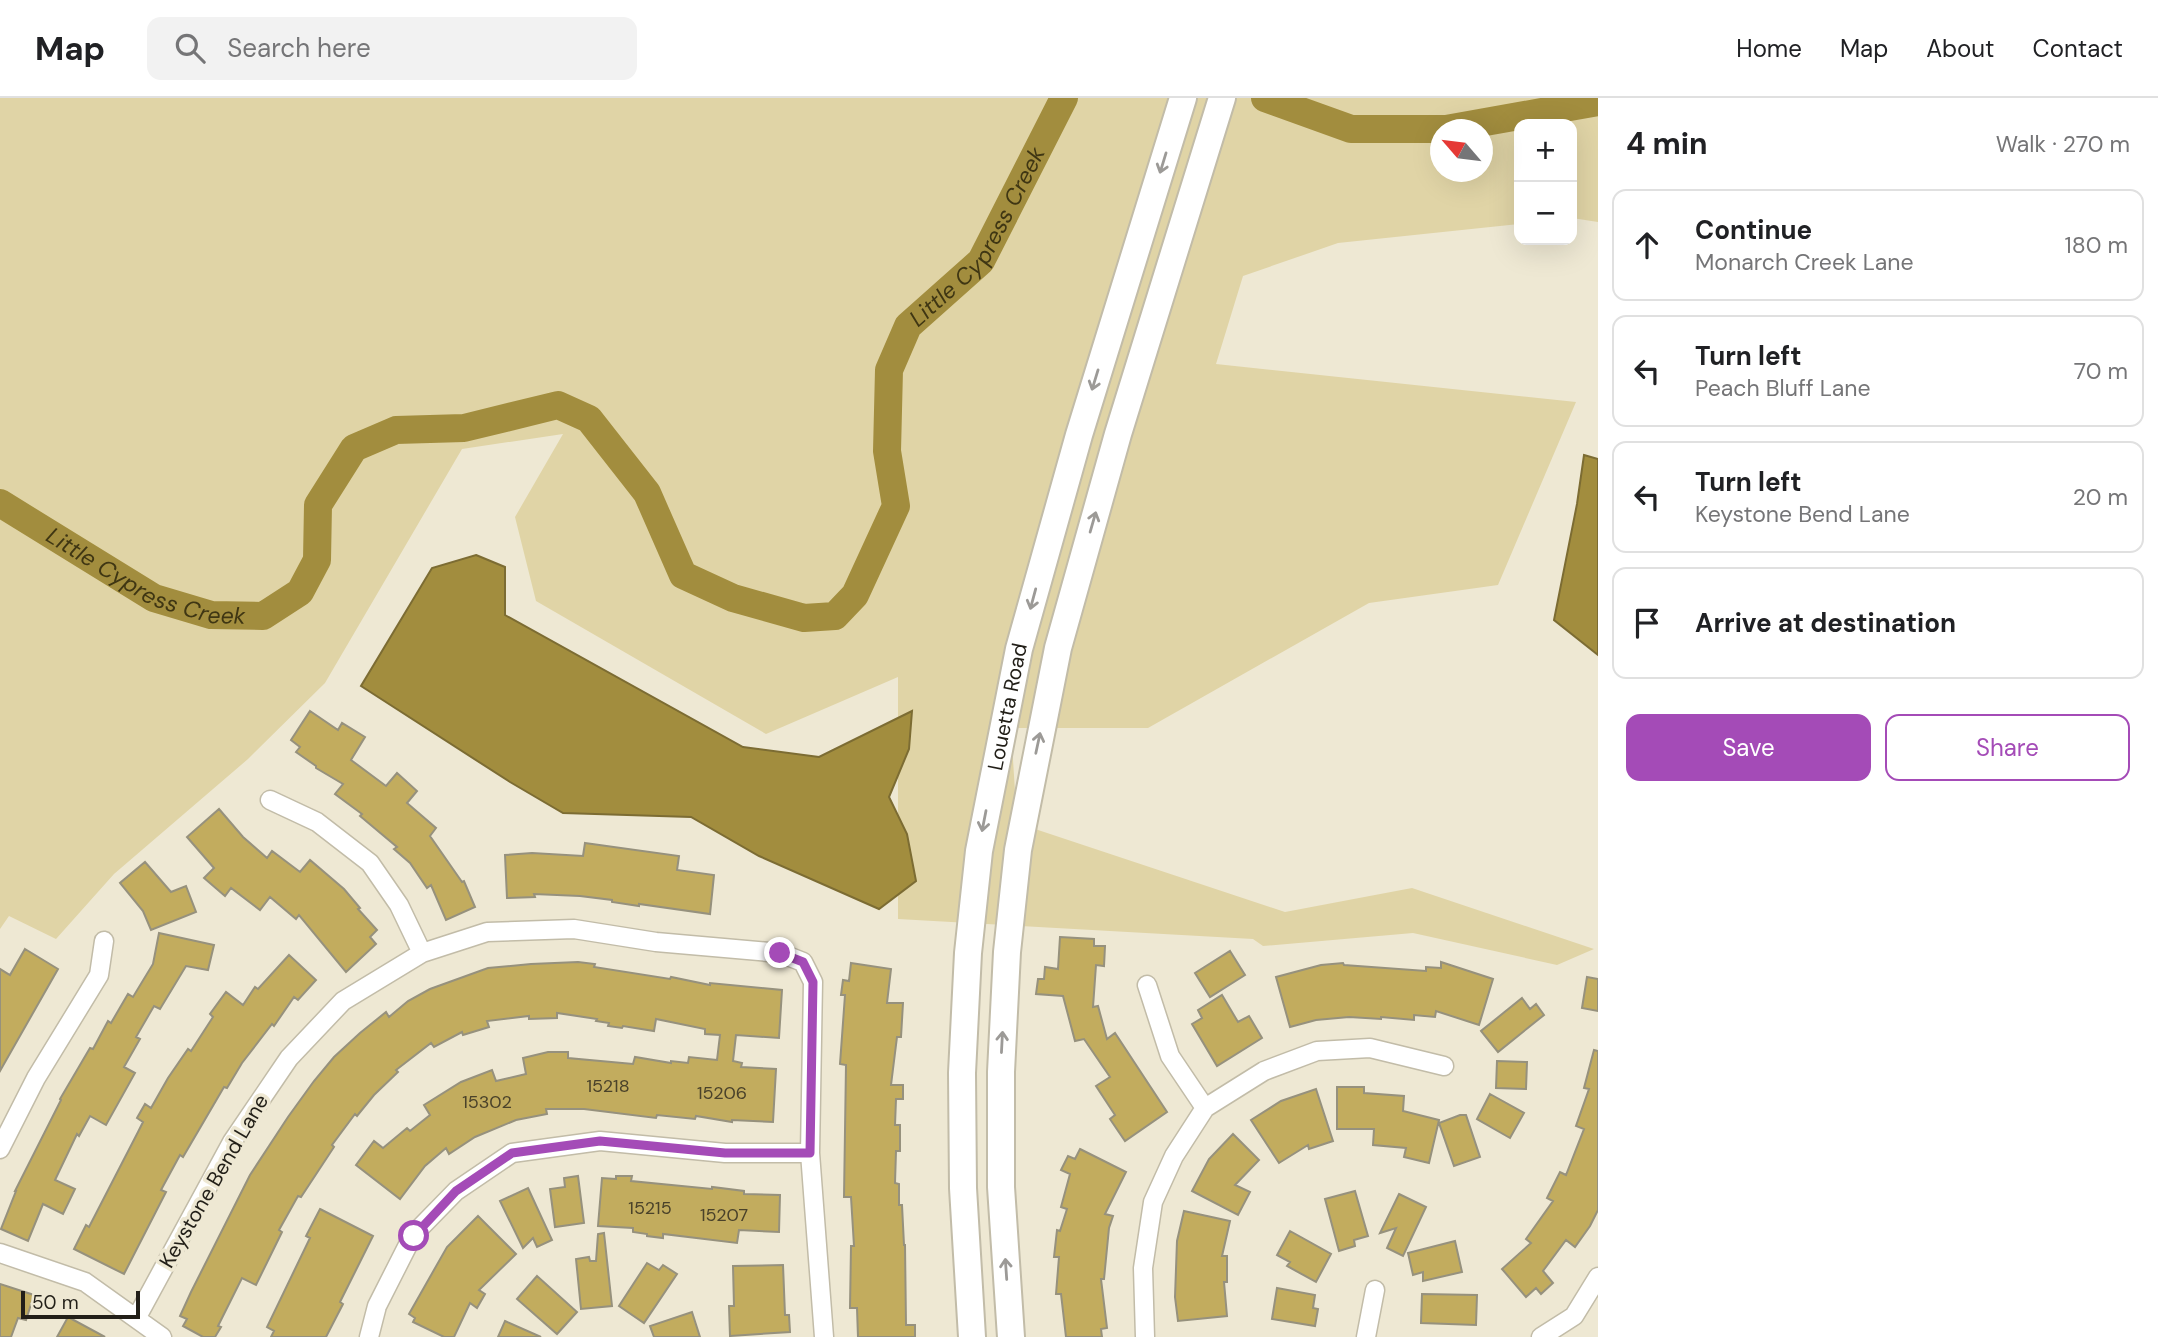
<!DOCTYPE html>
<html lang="en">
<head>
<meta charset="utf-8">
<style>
	body { margin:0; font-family:"DM Sans",sans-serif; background:#f2f2f2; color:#202124 }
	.controls { position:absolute; right:21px; top:21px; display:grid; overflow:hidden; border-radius:14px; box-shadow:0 7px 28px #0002 }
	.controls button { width:63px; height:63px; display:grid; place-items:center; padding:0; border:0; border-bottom:2px solid #e0e0e0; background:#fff; color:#202124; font:35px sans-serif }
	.compass { position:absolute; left:1430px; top:21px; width:63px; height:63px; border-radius:50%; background:#fff; box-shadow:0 7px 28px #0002; rotate:298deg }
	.scale { position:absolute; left:21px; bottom:18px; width:119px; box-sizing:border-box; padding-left:7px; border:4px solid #221f18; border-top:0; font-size:19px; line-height:24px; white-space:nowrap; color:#221f18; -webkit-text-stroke:5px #eee8d3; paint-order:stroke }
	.stop { position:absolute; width:21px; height:21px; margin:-16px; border:5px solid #a44bb7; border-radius:50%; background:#fff }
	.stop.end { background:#a44bb7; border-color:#fff; box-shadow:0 2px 7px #0008 }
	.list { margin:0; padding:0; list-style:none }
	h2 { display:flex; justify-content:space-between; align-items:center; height:91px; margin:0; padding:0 28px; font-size:30px }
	h2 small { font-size:23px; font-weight:400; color:#757577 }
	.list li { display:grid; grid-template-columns:46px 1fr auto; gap:21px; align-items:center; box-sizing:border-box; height:112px; margin:0 14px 14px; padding:0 14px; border:2px solid #e0e0e0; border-radius:14px }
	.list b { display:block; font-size:26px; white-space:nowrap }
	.list p { margin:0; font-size:23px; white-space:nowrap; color:#757577 }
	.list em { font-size:23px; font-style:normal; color:#757577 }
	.actions { display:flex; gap:14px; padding:21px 28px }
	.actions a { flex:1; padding:16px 0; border:2px solid #a44bb7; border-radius:14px; text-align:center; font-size:24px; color:#a44bb7 }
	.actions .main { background:#a44bb7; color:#fff }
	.icon { flex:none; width:38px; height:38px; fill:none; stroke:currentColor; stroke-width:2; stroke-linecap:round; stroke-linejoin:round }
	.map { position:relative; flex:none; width:1598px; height:1239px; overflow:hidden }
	header { display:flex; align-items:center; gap:42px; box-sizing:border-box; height:98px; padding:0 35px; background:#fff; border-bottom:2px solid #e0e0e0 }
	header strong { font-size:33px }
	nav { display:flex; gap:38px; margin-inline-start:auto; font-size:24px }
	.search { width:490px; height:63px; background:#f2f2f2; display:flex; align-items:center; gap:18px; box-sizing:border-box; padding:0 24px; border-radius:14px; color:#757577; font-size:26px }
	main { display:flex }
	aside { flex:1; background:#fff }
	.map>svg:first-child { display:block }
	.green { fill:#e0d4a6; fill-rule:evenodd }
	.water { fill:#a28d3e; stroke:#7c6c33; stroke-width:2 }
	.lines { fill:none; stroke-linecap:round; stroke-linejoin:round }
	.river { stroke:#a28d3e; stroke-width:28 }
	.building { fill:#c2ac5e; stroke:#96917d; stroke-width:2 }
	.street-casing { stroke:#c2bca8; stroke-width:21 }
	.secondary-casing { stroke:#c2bca8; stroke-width:30 }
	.street { stroke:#fff; stroke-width:18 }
	.secondary { stroke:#fff; stroke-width:26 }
	.oneway { stroke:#9c9a97 }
	.route { stroke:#a44bb7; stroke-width:9 }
	.labels { text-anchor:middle; stroke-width:7; stroke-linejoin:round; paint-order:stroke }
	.number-label { font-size:18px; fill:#4a422a }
	.street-label { font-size:21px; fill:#221f18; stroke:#eee8d3 }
	.water-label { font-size:23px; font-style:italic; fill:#3f3613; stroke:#eee8d3 }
</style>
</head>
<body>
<header>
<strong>Map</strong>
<div class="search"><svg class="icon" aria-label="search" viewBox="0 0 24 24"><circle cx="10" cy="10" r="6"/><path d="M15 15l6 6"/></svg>Search here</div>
<nav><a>Home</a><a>Map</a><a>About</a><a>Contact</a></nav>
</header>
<main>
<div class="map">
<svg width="1598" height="1239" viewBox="0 0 1598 1239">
	<rect width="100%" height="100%" fill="#eee8d3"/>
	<path class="green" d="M 0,0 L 1598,0 L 1598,124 L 1572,120 L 1572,26 L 1519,26 L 1519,126 L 1338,145 L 1243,178 L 1216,266 L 1576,304 L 1498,487 L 1369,505 L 1148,630 L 1011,630 L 1017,725 L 1285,814 L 1412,790 L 1594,851 L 1557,867 L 1413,835 L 1263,848 L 1253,841 L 898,821 L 898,579 L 766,636 L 536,503 L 515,419 L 563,336 L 462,351 L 325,585 L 248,661 L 114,776 L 56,841 L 9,818 L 0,831 ZM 1440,32 L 1482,32 L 1482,74 L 1440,74 Z"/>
	<path class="water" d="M 1584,357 L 1598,361 L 1598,557 L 1554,522 L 1577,406 Z
		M 476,457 L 505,469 L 505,517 L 743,649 L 819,659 L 912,613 L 909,651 L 889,699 L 907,736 L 916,783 L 879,811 L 759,758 L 691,719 L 563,715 L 510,684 L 361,588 L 432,470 Z"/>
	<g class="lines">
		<g class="river">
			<path d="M 1265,0 L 1351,31 L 1446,31 L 1598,4"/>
			<path id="s1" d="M 0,405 L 154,500 L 211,517 L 263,518 L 300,494 L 317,462 L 318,407 L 354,350 L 396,332 L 464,330 L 558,307 L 589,321 L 647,395 L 683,477 L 733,500 L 804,520 L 835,518 L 855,497 L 896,408 L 887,353 L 889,272 L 908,228 L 981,163 L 1064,0"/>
		</g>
	</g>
	<path class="building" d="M 310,613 L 338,632 L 342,625 L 365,639 L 351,662 L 386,688 L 397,675 L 417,693 L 407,705 L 436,730 L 430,738 L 462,784 L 464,783 L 475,809 L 446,822 L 431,787 L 427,790 L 410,765 L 394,751 L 397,749 L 360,718 L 362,716 L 335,696 L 343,686 L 316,670 L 316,668 L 296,654 L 300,649 L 291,642 Z
		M 219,711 L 243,739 L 267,760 L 272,753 L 300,774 L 310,762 L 344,791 L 360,810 L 358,811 L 377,832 L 370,839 L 376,846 L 346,874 L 299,817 L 296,821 L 270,799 L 260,812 L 231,790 L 225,798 L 204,780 L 214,770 L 187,739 Z
		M 585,745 L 679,758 L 677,772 L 714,777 L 710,816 L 639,806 L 639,808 L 612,804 L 612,802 L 580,798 L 534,796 L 535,799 L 507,800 L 505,757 L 532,755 L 583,758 Z
		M 145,764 L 171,794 L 186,788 L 196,814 L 151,832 L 143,813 L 120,785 Z
		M 159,835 L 214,847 L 208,872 L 186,868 L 160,911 L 154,908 L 136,939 L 140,941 L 124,969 L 135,975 L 106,1027 L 90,1018 L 79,1038 L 77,1036 L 55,1082 L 75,1091 L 63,1116 L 43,1106 L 28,1143 L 1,1131 L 16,1093 L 15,1093 L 61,1002 L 60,1001 L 90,950 L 93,951 L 108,923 L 111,925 L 128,896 L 133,899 L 153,866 Z
		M 1060,839 L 1094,841 L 1094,848 L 1105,848 L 1104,868 L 1096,867 L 1093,909 L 1098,908 L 1107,941 L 1115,935 L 1167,1014 L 1125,1043 L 1110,1021 L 1115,1017 L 1096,988 L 1110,979 L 1084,941 L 1075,943 L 1063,898 L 1036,896 L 1038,881 L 1044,881 L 1045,869 L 1058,871 Z
		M 25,851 L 58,871 L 0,973 L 0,871 L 10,877 Z
		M 1230,853 L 1245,877 L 1210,899 L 1195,875 Z
		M 289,857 L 316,882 L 298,902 L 294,899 L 274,928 L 272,926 L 242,965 L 227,990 L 224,989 L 183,1059 L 180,1057 L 161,1092 L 166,1094 L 124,1176 L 74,1151 L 86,1127 L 89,1129 L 138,1034 L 143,1024 L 137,1020 L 145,1006 L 151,1010 L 168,980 L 188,951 L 191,953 L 213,919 L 210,916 L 226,894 L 243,907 L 255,889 L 258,891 Z
		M 578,864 L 595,866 L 594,869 L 670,881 L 671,879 L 710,887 L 710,885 L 782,892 L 779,940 L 736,937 L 733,963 L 742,965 L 741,969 L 776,971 L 773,1024 L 732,1022 L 732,1024 L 696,1018 L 695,1021 L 657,1017 L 656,1020 L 584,1011 L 546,1011 L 547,1016 L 516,1022 L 475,1039 L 449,1056 L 446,1050 L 425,1068 L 400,1101 L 356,1067 L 374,1043 L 383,1050 L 407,1030 L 410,1033 L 430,1017 L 424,1007 L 461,984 L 492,972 L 496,983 L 526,976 L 523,960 L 548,954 L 568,954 L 568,960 L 633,966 L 635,959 L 671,965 L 671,963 L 688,965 L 689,959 L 717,962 L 720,937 L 705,936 L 705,931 L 656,921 L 654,933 L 623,928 L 622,930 L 608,928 L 609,925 L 596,923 L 597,921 L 557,915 L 557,920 L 529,921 L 529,918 L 487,923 L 489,929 L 463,937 L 462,934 L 434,949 L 431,945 L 396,972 L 398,974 L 374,997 L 357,1018 L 355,1016 L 332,1047 L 334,1049 L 301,1099 L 298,1098 L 279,1132 L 282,1134 L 256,1187 L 242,1180 L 218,1228 L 221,1229 L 215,1239 L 203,1239 L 183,1228 L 187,1221 L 180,1218 L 191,1194 L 250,1077 L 288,1019 L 314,983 L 334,959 L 360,935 L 386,914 L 389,919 L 408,903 L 430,891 L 488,870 L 531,866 Z
		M 1441,864 L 1493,881 L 1479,927 L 1436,913 L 1435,919 L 1414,917 L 1414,922 L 1381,919 L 1381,921 L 1349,919 L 1316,922 L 1290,929 L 1276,879 L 1321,867 L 1343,865 L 1344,867 L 1426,873 L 1426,869 L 1441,870 Z
		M 851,865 L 891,871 L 887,905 L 903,905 L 901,939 L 897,939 L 891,987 L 903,987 L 903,1001 L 896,1001 L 895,1027 L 900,1027 L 900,1053 L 896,1053 L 895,1085 L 899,1086 L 899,1107 L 902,1107 L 904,1147 L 905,1147 L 906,1227 L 915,1227 L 915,1239 L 858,1239 L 857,1210 L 850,1210 L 851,1148 L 854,1148 L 851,1099 L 844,1099 L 846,967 L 840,966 L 845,897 L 841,897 L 843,882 L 849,883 Z
		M 1587,879 L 1598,881 L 1598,913 L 1582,910 Z
		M 1222,897 L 1238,924 L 1249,918 L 1262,940 L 1217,968 L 1192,926 L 1202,920 L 1198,912 Z
		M 1522,900 L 1530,911 L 1536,906 L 1544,917 L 1498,954 L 1481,933 Z
		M 1594,952 L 1598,953 L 1598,1112 L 1590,1128 L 1575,1149 L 1566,1142 L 1543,1173 L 1553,1185 L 1541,1196 L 1536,1190 L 1526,1199 L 1502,1171 L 1531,1145 L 1526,1141 L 1553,1103 L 1547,1100 L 1560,1074 L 1566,1077 L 1584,1031 L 1576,1028 L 1589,991 L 1584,990 Z
		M 1497,963 L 1527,964 L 1526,991 L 1496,990 Z
		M 1337,989 L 1364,989 L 1364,995 L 1404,998 L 1403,1013 L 1439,1022 L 1429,1065 L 1404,1059 L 1406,1050 L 1373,1047 L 1374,1031 L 1337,1031 Z
		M 1316,991 L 1333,1043 L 1309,1051 L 1308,1047 L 1279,1065 L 1251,1022 L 1281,1003 Z
		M 1490,996 L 1524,1015 L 1510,1040 L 1477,1021 Z
		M 1460,1017 L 1466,1017 L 1480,1059 L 1454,1068 L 1439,1025 Z
		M 1233,1036 L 1259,1062 L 1235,1087 L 1250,1094 L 1238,1117 L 1192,1093 L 1209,1061 Z
		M 1080,1051 L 1126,1074 L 1105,1116 L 1113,1118 L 1109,1130 L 1104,1181 L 1101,1181 L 1107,1230 L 1101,1231 L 1102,1239 L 1066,1239 L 1061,1196 L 1056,1196 L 1059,1159 L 1054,1159 L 1057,1132 L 1060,1133 L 1067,1111 L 1061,1109 L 1070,1076 L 1061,1072 L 1068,1058 L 1075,1061 Z
		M 578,1078 L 584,1125 L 555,1129 L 550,1091 L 565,1089 L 564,1080 Z
		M 616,1078 L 632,1078 L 631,1083 L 712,1091 L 712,1089 L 744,1093 L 744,1096 L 780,1097 L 779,1134 L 739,1132 L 737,1145 L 663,1136 L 663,1140 L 647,1138 L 647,1136 L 633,1134 L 633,1130 L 598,1128 L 602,1080 L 616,1081 Z
		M 528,1090 L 552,1142 L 537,1149 L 533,1140 L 523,1150 L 500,1103 Z
		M 1355,1093 L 1368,1138 L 1354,1142 L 1355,1148 L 1339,1153 L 1325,1101 Z
		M 1399,1096 L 1426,1109 L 1403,1158 L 1387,1150 L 1396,1130 L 1380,1135 Z
		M 320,1111 L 373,1138 L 340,1204 L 343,1206 L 326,1239 L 271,1239 L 274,1233 L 267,1229 L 310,1140 L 306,1138 Z
		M 1184,1113 L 1230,1123 L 1222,1158 L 1227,1158 L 1227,1184 L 1224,1184 L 1227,1218 L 1178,1223 L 1175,1199 L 1177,1143 Z
		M 478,1118 L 516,1156 L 479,1192 L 485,1196 L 477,1210 L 470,1205 L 454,1239 L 444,1239 L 413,1224 L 415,1220 L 409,1216 L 447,1149 Z
		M 1290,1133 L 1331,1156 L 1316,1184 L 1287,1168 L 1290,1164 L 1277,1157 Z
		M 604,1135 L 612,1208 L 581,1211 L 576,1161 L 589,1159 L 590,1163 L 596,1163 L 598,1136 Z
		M 1455,1143 L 1462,1174 L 1423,1183 L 1423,1174 L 1413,1177 L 1408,1155 Z
		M 647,1165 L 659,1172 L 663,1167 L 677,1176 L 644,1225 L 619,1208 Z
		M 783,1167 L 785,1217 L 789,1217 L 790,1234 L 730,1238 L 729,1208 L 734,1208 L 733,1168 Z
		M 537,1178 L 577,1214 L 557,1236 L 517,1201 Z
		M 0,1186 L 34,1197 L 26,1222 L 18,1220 L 11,1239 L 0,1239 Z
		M 1277,1190 L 1315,1197 L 1313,1210 L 1318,1211 L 1315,1228 L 1272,1221 Z
		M 1422,1196 L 1477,1197 L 1476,1227 L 1421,1225 Z
		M 692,1214 L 700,1239 L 654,1239 L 650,1228 Z
		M 68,1219 L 105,1239 L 57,1239 Z
		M 505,1223 L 541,1239 L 498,1239 Z"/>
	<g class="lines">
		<g class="street-casing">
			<path id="street" d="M 270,702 L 317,724 L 370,765 L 399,807 L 422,855
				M 1147,887 L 1170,958 L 1205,1010
				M 0,1051 L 36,980 L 99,877 L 104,843
				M 0,1155 L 85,1184 L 162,1239
				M 137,1219 L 232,1044 L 289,960 L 343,903 L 422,855 L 487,834 L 574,831 L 656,844 L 780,855 L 803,864 L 813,884 L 810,1055 L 824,1239
				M 369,1239 L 377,1208 L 413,1137 L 456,1093 L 512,1055 L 600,1043 L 725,1055 L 810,1055
				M 1145,1239 L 1143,1170 L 1153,1104 L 1174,1058 L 1205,1010 L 1264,973 L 1317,953 L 1370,950 L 1444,968
				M 1366,1239 L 1375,1192
				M 1541,1239 L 1574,1218 L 1598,1179"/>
		</g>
		<g class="secondary-casing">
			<g id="secondary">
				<path id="s2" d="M 972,1239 L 963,1090 L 962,975 L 968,855 L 979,753 L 1019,551 L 1079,337 L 1183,0"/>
				<path d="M 1011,1239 L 1001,1089 L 1001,974 L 1007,854 L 1018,752 L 1058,550 L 1118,336 L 1222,0"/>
			</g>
		</g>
		<use href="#street" class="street"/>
		<use href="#secondary" class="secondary"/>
	</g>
	<defs><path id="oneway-shaft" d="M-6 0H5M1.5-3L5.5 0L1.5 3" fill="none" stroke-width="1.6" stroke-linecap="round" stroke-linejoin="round" transform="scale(1.75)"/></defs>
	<g class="oneway">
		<use href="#oneway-shaft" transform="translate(1163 65) rotate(107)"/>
		<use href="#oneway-shaft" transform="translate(1095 282) rotate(107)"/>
		<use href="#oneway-shaft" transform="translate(1093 424) rotate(-74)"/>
		<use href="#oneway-shaft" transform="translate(1033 501) rotate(105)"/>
		<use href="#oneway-shaft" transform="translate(1038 645) rotate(-78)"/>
		<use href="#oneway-shaft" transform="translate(984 723) rotate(101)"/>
		<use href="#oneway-shaft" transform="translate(1002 944) rotate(-87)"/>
		<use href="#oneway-shaft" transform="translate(1006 1171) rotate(-94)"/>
	</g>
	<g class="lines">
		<path class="route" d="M 414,1138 L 456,1093 L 512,1055 L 600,1043 L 725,1055 L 810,1055 L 813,884 L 803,864 L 780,855"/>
	</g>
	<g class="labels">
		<g class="number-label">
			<text x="608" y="994">15218</text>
			<text x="722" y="1001">15206</text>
			<text x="487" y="1010">15302</text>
			<text x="650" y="1116">15215</text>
			<text x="724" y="1123">15207</text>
		</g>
		<g class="street-label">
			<text dy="7" stroke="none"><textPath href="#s2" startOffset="634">Louetta Road</textPath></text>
			<text transform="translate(214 1083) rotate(-60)" y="7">Keystone Bend Lane</text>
		</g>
		<g class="water-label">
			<text dy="8" stroke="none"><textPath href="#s1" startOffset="1510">Little Cypress Creek</textPath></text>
			<text dy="8" stroke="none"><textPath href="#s1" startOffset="166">Little Cypress Creek</textPath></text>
		</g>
	</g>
</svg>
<div class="controls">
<button>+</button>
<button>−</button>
</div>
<svg class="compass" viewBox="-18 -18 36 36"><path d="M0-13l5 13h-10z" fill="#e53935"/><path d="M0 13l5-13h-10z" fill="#757577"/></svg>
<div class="scale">50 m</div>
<div class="stop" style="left:414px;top:1138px"></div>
<div class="stop end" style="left:780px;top:855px"></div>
</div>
<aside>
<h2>4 min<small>Walk · 270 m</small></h2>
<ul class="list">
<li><svg class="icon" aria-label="ahead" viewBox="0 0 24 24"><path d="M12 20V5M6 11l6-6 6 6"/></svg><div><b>Continue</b><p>Monarch Creek Lane</p></div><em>180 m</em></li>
<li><svg class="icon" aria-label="left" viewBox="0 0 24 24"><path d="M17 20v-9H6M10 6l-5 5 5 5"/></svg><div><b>Turn left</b><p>Peach Bluff Lane</p></div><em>70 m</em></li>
<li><svg class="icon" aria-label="left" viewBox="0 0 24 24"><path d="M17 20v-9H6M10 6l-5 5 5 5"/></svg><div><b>Turn left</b><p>Keystone Bend Lane</p></div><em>20 m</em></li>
<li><svg class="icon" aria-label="arrive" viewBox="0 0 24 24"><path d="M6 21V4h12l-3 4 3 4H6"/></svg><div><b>Arrive at destination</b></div></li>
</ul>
<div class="actions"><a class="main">Save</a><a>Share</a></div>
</aside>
</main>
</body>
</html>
